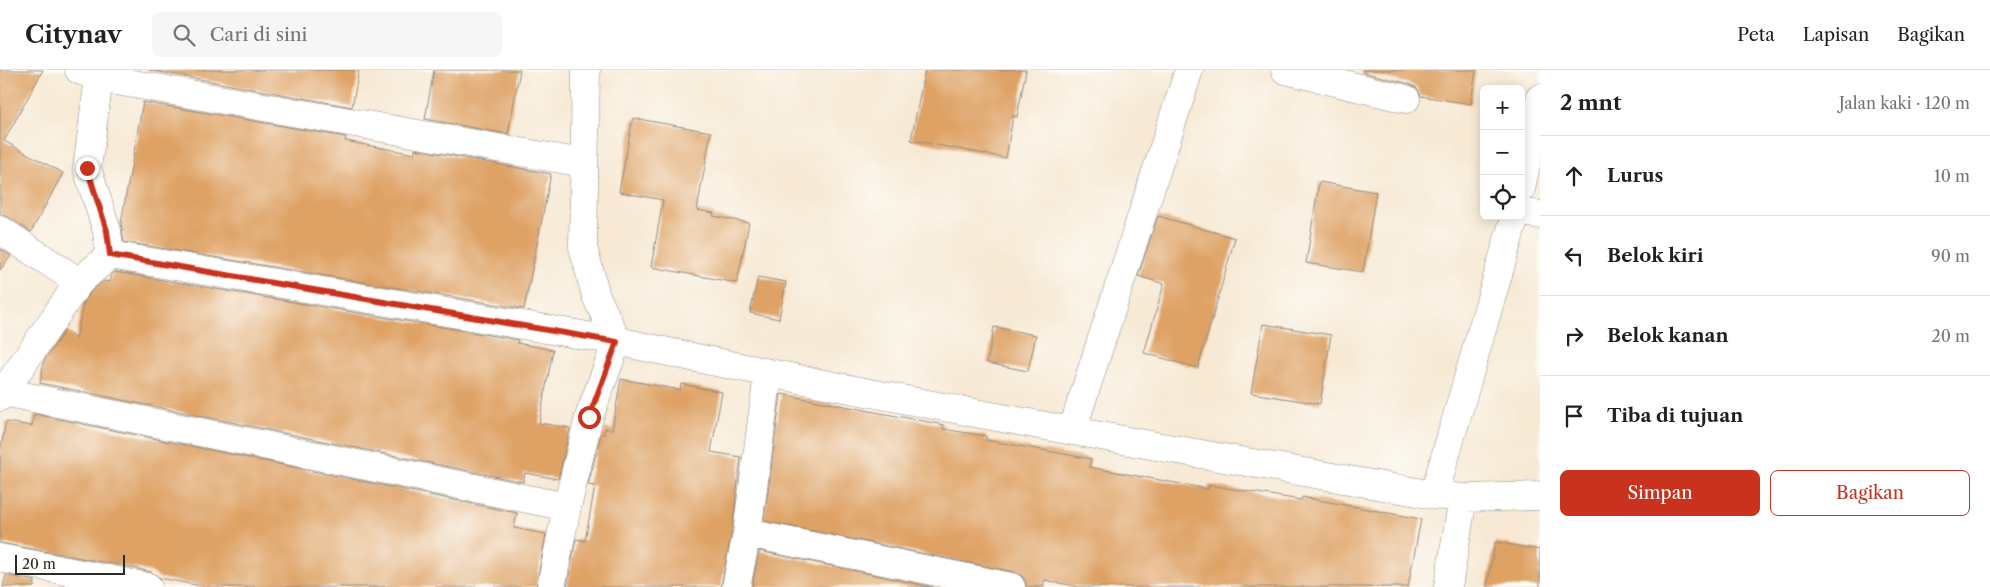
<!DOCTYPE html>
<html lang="id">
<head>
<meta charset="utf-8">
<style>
	body { margin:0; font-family:"Libre Caslon Text",serif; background:#f6f6f6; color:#202124 }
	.controls { position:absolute; right:15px; top:15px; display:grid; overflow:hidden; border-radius:8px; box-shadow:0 2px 12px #0003 }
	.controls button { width:45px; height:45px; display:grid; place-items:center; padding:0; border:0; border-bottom:1px solid #e0e0e0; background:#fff; color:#202124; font:25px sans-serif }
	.scale { position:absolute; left:15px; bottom:12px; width:110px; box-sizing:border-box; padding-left:5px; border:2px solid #2b2b2b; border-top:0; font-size:14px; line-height:18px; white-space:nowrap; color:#2b2b2b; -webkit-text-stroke:4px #fdfcf7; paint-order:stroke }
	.stop { position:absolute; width:15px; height:15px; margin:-11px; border:4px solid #c8321e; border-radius:50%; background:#fff }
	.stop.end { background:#c8321e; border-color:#fff; box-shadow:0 1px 5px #0008 }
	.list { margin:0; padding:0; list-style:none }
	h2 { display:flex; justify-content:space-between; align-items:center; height:65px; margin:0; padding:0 20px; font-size:21px }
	h2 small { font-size:16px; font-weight:400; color:#757577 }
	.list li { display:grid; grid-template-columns:32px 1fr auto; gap:15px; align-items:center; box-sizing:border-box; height:80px; padding:0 20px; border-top:1px solid #e0e0e0 }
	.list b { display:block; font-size:19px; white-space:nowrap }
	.list em { font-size:16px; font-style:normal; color:#757577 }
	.actions { display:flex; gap:10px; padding:15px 20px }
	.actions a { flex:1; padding:11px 0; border:1px solid #c8321e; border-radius:8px; text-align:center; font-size:18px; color:#c8321e }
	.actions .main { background:#c8321e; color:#fff }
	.icon { flex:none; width:28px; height:28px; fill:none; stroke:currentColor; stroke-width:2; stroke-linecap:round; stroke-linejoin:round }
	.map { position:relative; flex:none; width:1540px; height:517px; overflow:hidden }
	header { display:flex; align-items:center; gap:30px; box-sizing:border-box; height:70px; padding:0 25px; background:#fff; border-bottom:1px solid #e0e0e0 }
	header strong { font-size:24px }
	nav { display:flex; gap:28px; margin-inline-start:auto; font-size:18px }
	.search { width:350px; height:45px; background:#f6f6f6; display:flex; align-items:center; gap:12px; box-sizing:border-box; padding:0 18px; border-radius:8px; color:#757577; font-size:19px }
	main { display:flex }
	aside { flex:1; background:#fff }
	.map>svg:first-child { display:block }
	.building { fill:#dea265 }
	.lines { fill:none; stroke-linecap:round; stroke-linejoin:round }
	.minor-casing { stroke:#918a80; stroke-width:29 }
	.minor { stroke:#fff; stroke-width:28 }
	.route { stroke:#c8321e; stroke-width:6 }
</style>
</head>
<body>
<header>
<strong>Citynav</strong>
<div class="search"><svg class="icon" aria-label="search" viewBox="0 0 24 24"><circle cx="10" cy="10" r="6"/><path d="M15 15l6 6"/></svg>Cari di sini</div>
<nav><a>Peta</a><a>Lapisan</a><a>Bagikan</a></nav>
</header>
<main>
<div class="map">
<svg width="1540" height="517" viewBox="0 0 1540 517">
	<rect width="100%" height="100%" fill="#fdfcf7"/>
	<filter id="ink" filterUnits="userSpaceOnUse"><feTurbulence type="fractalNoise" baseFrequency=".02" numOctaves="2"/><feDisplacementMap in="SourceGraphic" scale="10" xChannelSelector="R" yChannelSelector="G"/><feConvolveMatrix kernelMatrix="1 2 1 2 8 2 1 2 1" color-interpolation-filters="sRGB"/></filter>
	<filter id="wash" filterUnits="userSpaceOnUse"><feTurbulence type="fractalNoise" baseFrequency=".0096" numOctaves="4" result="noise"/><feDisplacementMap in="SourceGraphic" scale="20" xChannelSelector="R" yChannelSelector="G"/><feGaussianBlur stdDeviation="1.12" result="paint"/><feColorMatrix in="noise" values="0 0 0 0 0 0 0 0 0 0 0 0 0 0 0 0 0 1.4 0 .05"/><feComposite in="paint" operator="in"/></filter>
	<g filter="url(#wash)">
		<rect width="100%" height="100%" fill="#f7e9d4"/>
		<g id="blocks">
			<path class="building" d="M 0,0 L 43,0 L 4,71 L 63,103 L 31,162 L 9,147 L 0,145 Z
				M 149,0 L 359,0 L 352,37 Z
				M 434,0 L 520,0 L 508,64 L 425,49 Z
				M 925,0 L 1026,0 L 1017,47 L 1013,46 L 1006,88 L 911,70 Z
				M 1362,0 L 1476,0 L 1471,34 L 1421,26 L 1417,18 L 1410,14 L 1362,2 Z
				M 143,32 L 346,67 L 345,71 L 414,84 L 415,79 L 551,104 L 524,239 L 124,172 L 121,153 Z
				M 633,48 L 711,62 L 697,140 L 714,143 L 713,146 L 749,153 L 737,213 L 651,197 L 663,130 L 619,122 Z
				M 1319,112 L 1376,122 L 1363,202 L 1306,193 Z
				M 1158,146 L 1235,168 L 1198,298 L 1144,283 L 1164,214 L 1138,206 Z
				M 0,179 L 11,186 L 0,200 Z
				M 115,202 L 518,270 L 517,273 L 553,280 L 539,353 L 570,358 L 558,409 L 525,403 L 523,412 L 40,313 L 44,291 L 65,260 L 76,269 L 83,234 L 91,222 L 104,211 L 110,212 L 112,204 Z
				M 758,207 L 786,212 L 779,249 L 750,243 Z
				M 1263,254 L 1331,265 L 1320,334 L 1251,323 Z
				M 994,257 L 1036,265 L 1028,301 L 987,293 Z
				M 621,309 L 680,320 L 681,314 L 722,322 L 711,382 L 741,387 L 732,460 L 721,517 L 567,517 L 576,469 L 585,471 L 595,416 L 588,415 L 601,364 L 604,364 L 605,358 L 612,360 Z
				M 781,324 L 944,355 L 943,359 L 986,366 L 986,370 L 1091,389 L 1089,397 L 1208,419 L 1209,415 L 1301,430 L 1302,427 L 1421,449 L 1408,517 L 1080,517 L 1044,510 L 1044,517 L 1026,517 L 1026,512 L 1022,506 L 1014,502 L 764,451 Z
				M 34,344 L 517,443 L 514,458 L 546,464 L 536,517 L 206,517 L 160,508 L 151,502 L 130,497 L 0,473 L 0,381 L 6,352 L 32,356 Z
				M 1495,472 L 1540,480 L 1540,517 L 1487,517 Z
				M 759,481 L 933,517 L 752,517 Z
				M 6,505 L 35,511 L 34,517 L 3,517 Z"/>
		</g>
	</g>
	<g filter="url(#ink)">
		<use href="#blocks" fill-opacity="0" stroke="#918a80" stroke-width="1"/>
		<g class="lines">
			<g class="minor-casing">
				<path id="minor" d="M 79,0 L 99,8 L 583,93
					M 586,0 L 583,177 L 596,226 L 617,271 C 888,330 1161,377 1434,425 L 1463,428 L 1540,426
					M 1285,0 L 1406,29
					M 1521,119 L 1540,28
					M 1521,142 L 1540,145
					M 0,160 L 79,212
					M 110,185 L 617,271 L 589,347 L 567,437 L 551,517
					M 4,322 L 567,437
					M 0,327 L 79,212 L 110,185 L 107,161 L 87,98 L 100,0
					M 1072,361 L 1189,0
					M 1434,425 L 1515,146
					M 747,463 L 1011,517
					M 0,488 L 148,517
					M 736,517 L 747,463 L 768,304
					M 1448,517 L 1463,428"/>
			</g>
			<use href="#minor" class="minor"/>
		</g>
	</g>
	<g class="lines" filter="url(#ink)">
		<path class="route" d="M 87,98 L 107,161 L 110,185 L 617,272 L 589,347"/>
	</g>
</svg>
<div class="controls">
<button>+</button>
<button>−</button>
<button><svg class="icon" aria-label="locate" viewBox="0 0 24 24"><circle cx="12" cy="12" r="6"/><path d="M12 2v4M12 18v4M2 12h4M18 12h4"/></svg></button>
</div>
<div class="scale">20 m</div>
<div class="stop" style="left:589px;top:347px"></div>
<div class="stop end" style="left:87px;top:98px"></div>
</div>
<aside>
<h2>2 mnt<small>Jalan kaki · 120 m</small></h2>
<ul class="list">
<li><svg class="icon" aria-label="ahead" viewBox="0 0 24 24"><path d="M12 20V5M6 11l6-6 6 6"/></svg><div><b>Lurus</b></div><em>10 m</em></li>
<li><svg class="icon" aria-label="left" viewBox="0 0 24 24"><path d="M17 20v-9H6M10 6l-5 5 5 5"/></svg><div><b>Belok kiri</b></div><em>90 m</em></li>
<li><svg class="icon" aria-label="right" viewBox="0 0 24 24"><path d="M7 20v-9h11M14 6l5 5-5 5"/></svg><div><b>Belok kanan</b></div><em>20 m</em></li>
<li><svg class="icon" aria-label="arrive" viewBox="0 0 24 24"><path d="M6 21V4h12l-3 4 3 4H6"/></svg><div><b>Tiba di tujuan</b></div></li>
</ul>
<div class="actions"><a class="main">Simpan</a><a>Bagikan</a></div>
</aside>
</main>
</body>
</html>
